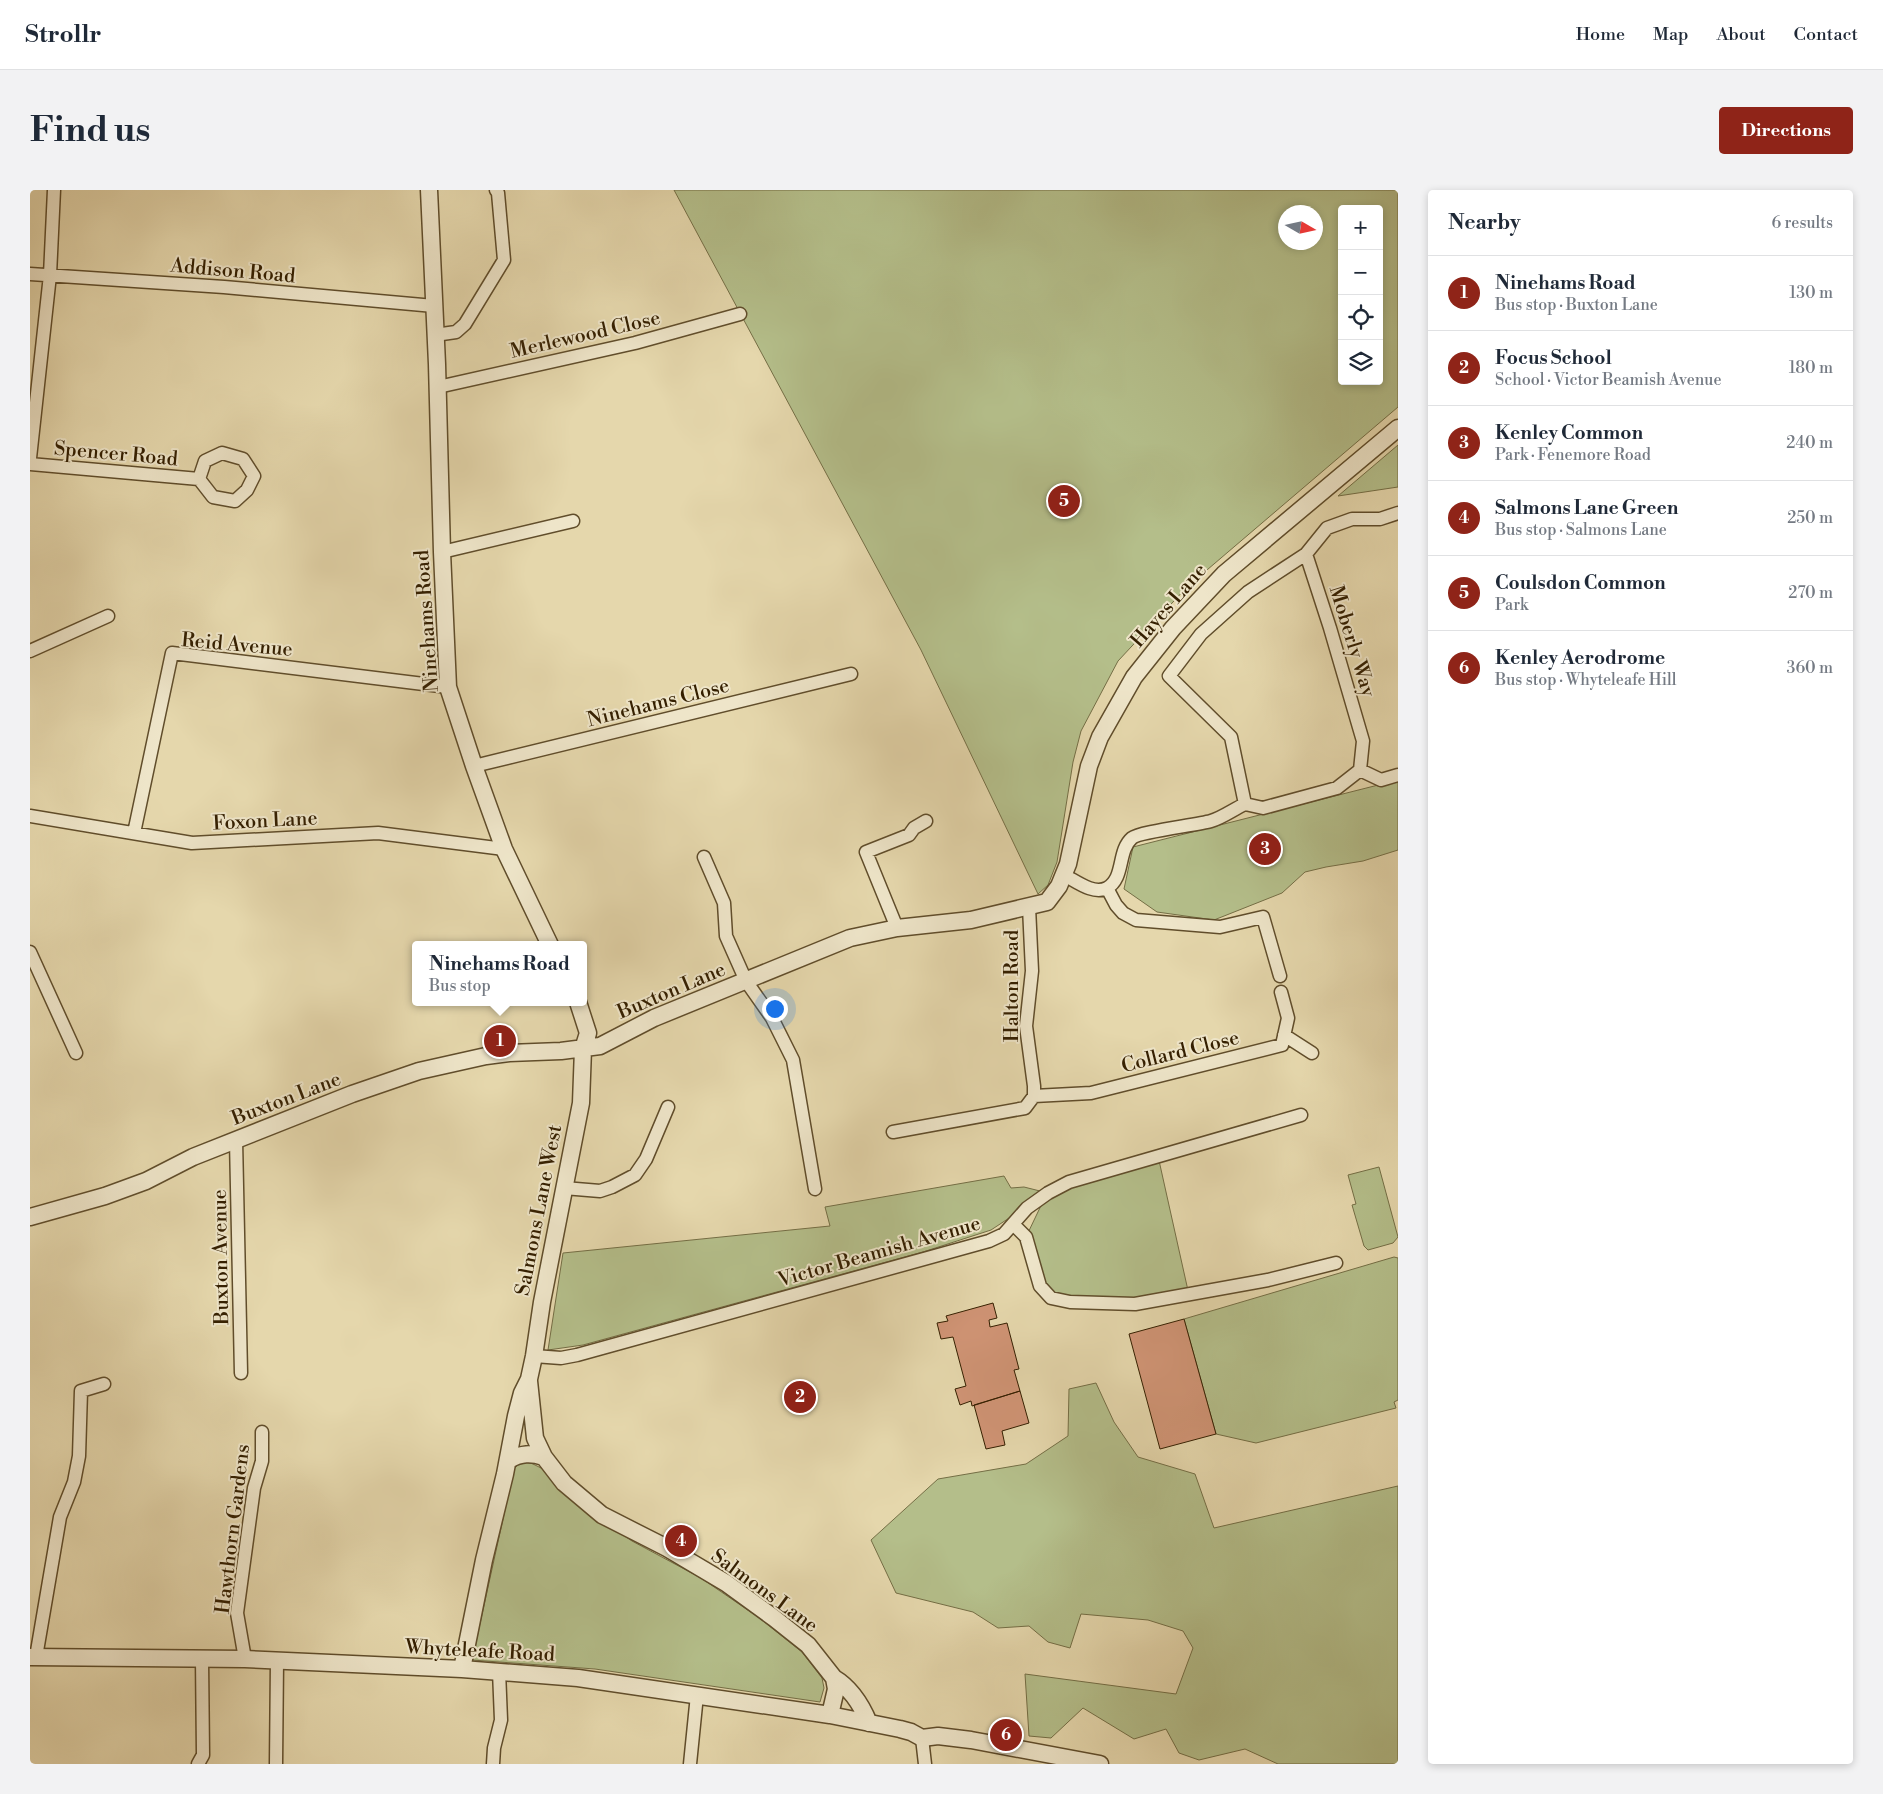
<!DOCTYPE html>
<html lang="en">
<head>
<meta charset="utf-8">
<style>
	body { margin:0; font-family:"Libre Bodoni",serif; background:#f2f2f3; color:#1f2937 }
	.controls { position:absolute; right:15px; top:15px; display:grid; overflow:hidden; border-radius:5px; box-shadow:0 2px 8px #0003 }
	.controls button { width:45px; height:45px; display:grid; place-items:center; padding:0; border:0; border-bottom:1px solid #e0e1e3; background:#fff; color:#1f2937; font:25px sans-serif }
	.compass { position:absolute; left:1248px; top:15px; width:45px; height:45px; border-radius:50%; background:#fff; box-shadow:0 2px 8px #0003; rotate:99deg }
	.you { position:absolute; left:744px; top:818px; width:18px; height:18px; margin:-12px; border:4px solid #fff; border-radius:50%; background:#1a73e8; box-shadow:0 0 0 8px #1a73e833 }
	.badge { display:grid; place-items:center; width:32px; height:32px; border-radius:50%; background:#8f2418; color:#fff; font-size:16px; font-weight:700 }
	.pin { position:absolute; translate:-50% -50%; border:2px solid #fff; box-shadow:0 1px 5px #0006 }
	.popup { position:absolute; left:382px; top:751px; width:175px; height:65px; box-sizing:border-box; display:grid; place-content:center; border-radius:5px; background:#fff; filter:drop-shadow(0 1px 4px #0005); font-size:16px; white-space:nowrap; color:#747a83 }
	.popup b { font-size:19px; color:#1f2937 }
	.popup::after { content:''; position:absolute; left:50%; top:100%; margin-left:-10px; border:10px solid transparent; border-top-color:#fff }
	.list { margin:0; padding:0; list-style:none }
	h2 { display:flex; justify-content:space-between; align-items:center; height:65px; margin:0; padding:0 20px; font-size:21px }
	h2 small { font-size:16px; font-weight:400; color:#747a83 }
	.list li { display:grid; grid-template-columns:32px 1fr auto; gap:15px; align-items:center; box-sizing:border-box; height:75px; padding:0 20px; border-top:1px solid #e0e1e3 }
	.list b { display:block; font-size:19px; white-space:nowrap }
	.list p { margin:0; font-size:16px; white-space:nowrap; color:#747a83 }
	.list em { font-size:16px; font-style:normal; color:#747a83 }
	.icon { flex:none; width:28px; height:28px; fill:none; stroke:currentColor; stroke-width:2; stroke-linecap:round; stroke-linejoin:round }
	.map { position:relative; flex:none; width:1368px; height:1574px; overflow:hidden; border-radius:5px }
	header { display:flex; align-items:center; gap:30px; box-sizing:border-box; height:70px; padding:0 25px; background:#fff; border-bottom:1px solid #e0e1e3 }
	header strong { font-size:24px }
	nav { display:flex; gap:28px; margin-inline-start:auto; font-size:18px }
	.intro { display:flex; align-items:center; justify-content:space-between; box-sizing:border-box; height:120px; padding:0 30px }
	h1 { margin:0; font-size:35px }
	.button { padding:12px 22px; border-radius:5px; background:#8f2418; color:#fff; font-size:18px; font-weight:700 }
	main { display:flex; gap:30px; padding:0 30px }
	aside { flex:1; background:#fff; border-radius:5px; box-shadow:0 2px 8px #0003 }
	.map>svg:first-child { display:block }
	.green { fill:#b4be8a; stroke:#746e45; fill-rule:evenodd }
	.building { fill:#d09475; stroke:#341f00 }
	.lines { fill:none; stroke-linecap:round; stroke-linejoin:round }
	.minor-casing { stroke:#604d2b; stroke-width:15 }
	.tertiary-casing { stroke:#604d2b; stroke-width:19 }
	.minor { stroke:#eee5c9; stroke-width:12 }
	.tertiary { stroke:#eee5c9; stroke-width:16 }
	.labels { text-anchor:middle; stroke-width:4; stroke-linejoin:round; paint-order:stroke }
	.street-label { font-size:20px; fill:#341f00; stroke:#eee5c9 }
</style>
</head>
<body>
<header>
<strong>Strollr</strong>
<nav><a>Home</a><a>Map</a><a>About</a><a>Contact</a></nav>
</header>
<div class="intro"><h1>Find us</h1><a class="button">Directions</a></div>
<main>
<div class="map">
<svg width="1368" height="1574" viewBox="0 0 1368 1574">
	<rect width="100%" height="100%" fill="#e5d7ac"/>
	<filter id="stains"><feTurbulence type="fractalNoise" baseFrequency=".004" numOctaves="4"/><feColorMatrix values="0 0 0 0 .2 0 0 0 0 .09 0 0 0 0 .02 0 0 0 .5 -.17"/></filter>
	<radialGradient id="worn" r=".72"><stop offset=".6" stop-color="#630" stop-opacity="0"/><stop offset="1" stop-color="#630" stop-opacity=".3"/></radialGradient>
	<path class="green" d="M 644,0 L 1368,0 L 1368,217 L 1157,397 L 1088,471 L 1051,541 L 1043,572 L 1027,672 L 1018,695 L 1008,704 L 891,460 ZM 1312,19 L 1349,19 L 1349,191 L 1312,191 ZM 1256,22 L 1286,22 L 1286,52 L 1256,52 Z
		M 1368,255 L 1368,297 L 1308,306 Z
		M 1368,590 L 1368,660 L 1333,671 L 1296,677 L 1275,682 L 1252,703 L 1184,730 L 1127,722 L 1094,699 L 1103,657 Z
		M 1128,966 L 1159,1105 L 1105,1114 L 1021,1108 L 996,1047 L 1017,1003 L 961,1040 L 893,1062 L 553,1155 L 518,1160 L 533,1063 L 800,1036 L 795,1017 L 974,986 L 981,998 L 994,997 L 1018,1003 Z
		M 1349,977 L 1368,1047 L 1363,1053 L 1338,1060 L 1334,1056 L 1322,1015 L 1326,1014 L 1318,985 Z
		M 1364,1067 L 1368,1068 L 1368,1210 L 1364,1212 L 1366,1218 L 1226,1253 L 1186,1244 L 1154,1129 Z
		M 1066,1193 L 1084,1232 L 1108,1267 L 1165,1284 L 1184,1338 L 1368,1296 L 1368,1574 L 1248,1574 L 1215,1559 L 1169,1570 L 1149,1563 L 1136,1539 L 1104,1549 L 1053,1518 L 1021,1548 L 999,1546 L 995,1484 L 1146,1504 L 1163,1458 L 1153,1441 L 1118,1430 L 1051,1424 L 1040,1458 L 1018,1452 L 999,1436 L 968,1438 L 943,1422 L 866,1403 L 841,1350 L 908,1289 L 996,1274 L 1038,1246 L 1039,1199 Z
		M 491,1272 L 501,1273 L 515,1280 L 540,1309 L 602,1351 L 671,1388 L 728,1427 L 772,1462 L 792,1488 L 794,1498 L 790,1512 L 565,1479 L 442,1470 L 484,1279 Z"/>
	<path class="building" d="M 963,1113 L 967,1128 L 959,1130 L 960,1137 L 977,1133 L 989,1179 L 984,1180 L 990,1201 L 942,1216 L 941,1211 L 930,1215 L 925,1199 L 936,1196 L 923,1147 L 911,1149 L 907,1133 L 918,1131 L 916,1126 Z
		M 1154,1129 L 1186,1244 L 1130,1259 L 1099,1144 Z
		M 990,1201 L 999,1233 L 972,1241 L 975,1255 L 956,1259 L 944,1215 Z"/>
	<g class="lines">
		<g class="minor-casing">
			<path id="minor" d="M 0,84 L 194,97 L 404,116
				M 405,145 L 426,142 L 435,134 L 474,70 L 468,3 L 466,0
				M 408,197 L 605,153 L 710,124
				M 0,268 L 20,85 L 24,0
				M 0,274 L 169,289 L 183,307 L 205,311 L 217,300 L 224,286 L 213,269 L 192,263 L 175,271 L 169,289
				M 412,362 L 543,331
				M 1276,364 L 1300,438 L 1333,551 L 1330,580
				M 0,461 L 78,426
				M 444,576 L 821,484
				M 1215,614 L 1201,547 L 1139,486 L 1171,444 L 1218,402 L 1276,364 L 1297,338 L 1322,329 L 1350,329 L 1368,323
				M 0,626 L 162,653 L 348,643 L 474,659
				M 104,643 L 142,463 L 418,497
				M 674,667 L 694,713 L 696,746 L 716,791 L 742,828 L 763,870 L 785,999
				M 1034,685 C 1046,691 1063,705 1077,698 C 1095,688 1087,661 1102,648 C 1109,642 1167,635 1181,631 C 1192,628 1204,619 1215,614 L 1233,618 L 1307,598 L 1330,580 L 1351,590 L 1368,585
				M 1077,698 L 1086,715 L 1093,723 L 1106,730 L 1190,737 L 1233,727 L 1250,786
				M 867,738 L 836,662 L 879,645 L 884,638 L 896,631
				M 0,762 L 46,863
				M 1254,845 L 1282,863
				M 1004,906 L 1061,903 L 1252,855 L 1258,828 L 1251,802
				M 863,942 L 995,918 L 1004,906 L 1004,896 L 996,836 L 1002,781 L 999,717
				M 206,950 L 211,1183
				M 534,998 L 570,1001 L 582,997 L 605,985 L 616,969 L 638,917
				M 983,1034 L 996,1047 L 1010,1096 L 1021,1108 L 1040,1112 L 1105,1114 L 1238,1090 L 1306,1073
				M 504,1166 L 531,1168 L 547,1165 L 959,1051 L 974,1044 L 997,1018 L 1018,1003 L 1039,992 L 1271,925
				M 6,1467 L 30,1327 L 44,1292 L 49,1266 L 51,1201 L 74,1194
				M 215,1469 L 207,1423 L 224,1298 L 232,1271 L 232,1242
				M 892,1548 L 895,1574
				M 168,1574 L 173,1565 L 172,1469
				M 246,1574 L 247,1471
				M 463,1574 L 464,1558 L 471,1530 L 469,1481
				M 660,1574 L 667,1505"/>
		</g>
		<g class="tertiary-casing">
			<path id="tertiary" d="M 399,0 L 407,174 L 412,362 L 418,497 L 444,576 L 474,659 L 520,755
				M 0,1027 L 75,1006 L 116,991 L 163,967 L 322,904 L 389,881 L 456,866 L 479,863 L 531,861 L 570,856 L 624,828 L 820,748 L 867,738 L 941,730 L 1017,712 L 1029,696 L 1038,674 L 1059,576 L 1070,547 L 1104,487 L 1143,438 L 1194,384 L 1368,238
				M 499,1191 L 505,1248 L 514,1267 L 534,1293 L 572,1325 L 637,1358 L 696,1393 L 744,1428 L 778,1455 L 804,1488 L 806,1499 L 800,1525
				M 479,1270 C 491,1263 501,1263 514,1267
				M 0,1467 L 215,1469 L 432,1479 L 548,1488 L 800,1525 L 870,1539 L 881,1542 L 892,1548 L 908,1546 L 941,1550 L 1070,1574
				M 432,1479 L 454,1370 L 475,1284 L 486,1226 L 492,1203 L 499,1189 L 504,1166 L 512,1112 L 551,913 L 553,859 L 558,843 L 548,812
				M 804,1488 C 821,1498 831,1514 839,1533"/>
		</g>
		<use href="#minor" class="minor"/>
		<use href="#tertiary" class="tertiary"/>
	</g>
	<g class="labels">
		<g class="street-label">
			<text transform="translate(203 80) rotate(5)" y="7">Addison Road</text>
			<text transform="translate(555 144) rotate(-13)" y="7">Merlewood Close</text>
			<text transform="translate(86 263) rotate(5)" y="7">Spencer Road</text>
			<text transform="translate(1138 415) rotate(-49)" y="7">Hayes Lane</text>
			<text transform="translate(396 431) rotate(-94)" y="7">Ninehams Road</text>
			<text transform="translate(1323 451) rotate(73)" y="7">Moberly Way</text>
			<text transform="translate(207 454) rotate(5)" y="7">Reid Avenue</text>
			<text transform="translate(628 512) rotate(-14)" y="7">Ninehams Close</text>
			<text transform="translate(235 630) rotate(-3)" y="7">Foxon Lane</text>
			<text transform="translate(981 796) rotate(-90)" y="7">Halton Road</text>
			<text transform="translate(641 800) rotate(-23)" y="7">Buxton Lane</text>
			<text transform="translate(1150 861) rotate(-14)" y="7">Collard Close</text>
			<text transform="translate(256 908) rotate(-21)" y="7">Buxton Lane</text>
			<text transform="translate(508 1020) rotate(-79)" y="7">Salmons Lane West</text>
			<text transform="translate(849 1061) rotate(-16)" y="7">Victor Beamish Avenue</text>
			<text transform="translate(190 1067) rotate(-91)" y="7">Buxton Avenue</text>
			<text transform="translate(202 1339) rotate(-83)" y="7">Hawthorn Gardens</text>
			<text transform="translate(735 1400) rotate(36)" y="7">Salmons Lane</text>
			<text transform="translate(450 1460) rotate(3)" y="7">Whyteleafe Road</text>
		</g>
	</g>
	<rect width="100%" height="100%" filter="url(#stains)"/>
	<rect width="100%" height="100%" fill="url(#worn)"/>
</svg>
<div class="controls">
<button>+</button>
<button>−</button>
<button><svg class="icon" aria-label="locate" viewBox="0 0 24 24"><circle cx="12" cy="12" r="6"/><path d="M12 2v4M12 18v4M2 12h4M18 12h4"/></svg></button>
<button><svg class="icon" aria-label="layers" viewBox="0 0 24 24"><path d="M12 4l9 5-9 5-9-5zM3 14l9 5 9-5"/></svg></button>
</div>
<svg class="compass" viewBox="-18 -18 36 36"><path d="M0-13l5 13h-10z" fill="#e53935"/><path d="M0 13l5-13h-10z" fill="#747a83"/></svg>
<div class="you"></div>
<div class="pin badge" style="left:470px;top:851px">1</div>
<div class="popup"><b>Ninehams Road</b>Bus stop</div>
<div class="pin badge" style="left:770px;top:1207px">2</div>
<div class="pin badge" style="left:1235px;top:659px">3</div>
<div class="pin badge" style="left:651px;top:1351px">4</div>
<div class="pin badge" style="left:1034px;top:311px">5</div>
<div class="pin badge" style="left:976px;top:1545px">6</div>
</div>
<aside>
<h2>Nearby<small>6 results</small></h2>
<ul class="list">
<li><span class="badge">1</span><div><b>Ninehams Road</b><p>Bus stop · Buxton Lane</p></div><em>130 m</em></li>
<li><span class="badge">2</span><div><b>Focus School</b><p>School · Victor Beamish Avenue</p></div><em>180 m</em></li>
<li><span class="badge">3</span><div><b>Kenley Common</b><p>Park · Fenemore Road</p></div><em>240 m</em></li>
<li><span class="badge">4</span><div><b>Salmons Lane Green</b><p>Bus stop · Salmons Lane</p></div><em>250 m</em></li>
<li><span class="badge">5</span><div><b>Coulsdon Common</b><p>Park</p></div><em>270 m</em></li>
<li><span class="badge">6</span><div><b>Kenley Aerodrome</b><p>Bus stop · Whyteleafe Hill</p></div><em>360 m</em></li>
</ul>
</aside>
</main>
</body>
</html>
